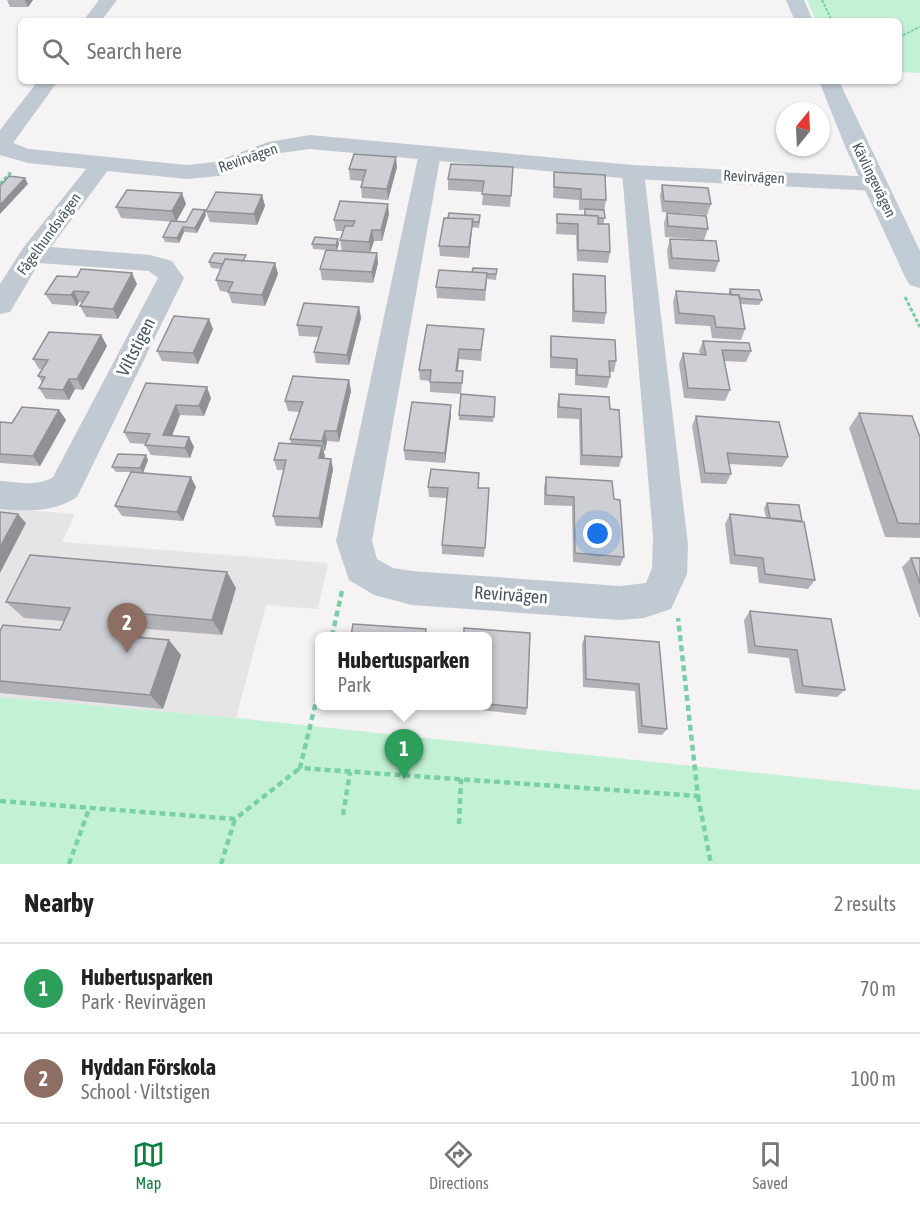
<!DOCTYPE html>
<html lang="en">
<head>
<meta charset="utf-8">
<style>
	body { margin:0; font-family:"Asap Condensed",sans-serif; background:#f6f6f6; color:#222 }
	.compass { position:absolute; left:776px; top:102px; width:54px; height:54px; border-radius:50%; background:#fff; box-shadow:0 2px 4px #0004; rotate:18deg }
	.you { position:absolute; left:598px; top:534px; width:21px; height:21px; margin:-15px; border:4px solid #fff; border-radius:50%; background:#1a73e8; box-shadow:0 0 0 9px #1a73e833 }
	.badge { display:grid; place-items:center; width:39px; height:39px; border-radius:50%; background:#0b8043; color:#fff; font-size:20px; font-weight:700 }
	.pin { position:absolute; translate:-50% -50px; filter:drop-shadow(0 2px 3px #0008) }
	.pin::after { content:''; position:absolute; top:32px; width:21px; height:18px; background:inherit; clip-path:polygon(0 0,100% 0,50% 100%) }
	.popup { position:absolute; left:315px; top:632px; width:177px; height:78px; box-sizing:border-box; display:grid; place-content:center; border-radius:9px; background:#fff; filter:drop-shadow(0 2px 4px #0005); font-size:20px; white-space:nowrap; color:#767676 }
	.popup b { font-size:22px; color:#222 }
	.popup::after { content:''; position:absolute; left:50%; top:100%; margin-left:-12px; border:12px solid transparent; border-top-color:#fff }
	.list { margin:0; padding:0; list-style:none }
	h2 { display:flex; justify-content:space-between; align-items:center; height:78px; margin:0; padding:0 24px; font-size:26px }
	h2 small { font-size:20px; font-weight:400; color:#767676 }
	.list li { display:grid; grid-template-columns:39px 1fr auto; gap:18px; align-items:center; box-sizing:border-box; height:90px; padding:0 24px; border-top:2px solid #e0e0e0 }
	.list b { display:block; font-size:22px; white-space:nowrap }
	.list p { margin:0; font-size:20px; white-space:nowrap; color:#767676 }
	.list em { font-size:20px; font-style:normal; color:#767676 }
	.icon { flex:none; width:33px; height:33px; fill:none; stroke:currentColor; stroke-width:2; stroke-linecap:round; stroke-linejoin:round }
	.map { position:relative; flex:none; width:920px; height:864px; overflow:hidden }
	.search { position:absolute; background:#fff; box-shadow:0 2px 4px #0004; left:18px; right:18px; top:18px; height:66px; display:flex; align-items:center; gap:15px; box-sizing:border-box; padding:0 21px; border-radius:9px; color:#767676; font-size:22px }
	.sheet { height:258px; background:#fff }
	nav { display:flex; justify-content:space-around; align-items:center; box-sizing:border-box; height:84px; border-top:2px solid #e0e0e0; background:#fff; font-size:16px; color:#767676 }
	nav a { display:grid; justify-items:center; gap:3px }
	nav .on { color:#0b8043 }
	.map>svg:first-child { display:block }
	.education { fill:#e6e4e5 }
	.green { fill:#c3f1d5 }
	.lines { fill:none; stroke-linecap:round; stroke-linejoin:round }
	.path-far2 { stroke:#7ad0a6; stroke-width:2; stroke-dasharray:3 1.5; stroke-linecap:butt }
	.path-far1 { stroke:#7ad0a6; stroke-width:3; stroke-dasharray:4 2; stroke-linecap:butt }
	.path { stroke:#7ad0a6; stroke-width:4.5; stroke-dasharray:6 4; stroke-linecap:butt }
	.minor { fill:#c1cad2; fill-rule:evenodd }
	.tertiary { fill:#c1cad2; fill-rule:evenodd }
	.secondary { fill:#c1cbd6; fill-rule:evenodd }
	.wall { fill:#b0b2b7 }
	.shaded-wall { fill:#909195 }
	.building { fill:#cdcfd5; stroke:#909195; stroke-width:1.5 }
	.labels { text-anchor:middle; stroke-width:6; stroke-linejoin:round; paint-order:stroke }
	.far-street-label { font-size:15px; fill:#4a5661; stroke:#fff }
	.street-label { font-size:18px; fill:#4a5661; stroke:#fff }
</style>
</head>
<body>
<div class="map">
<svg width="920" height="864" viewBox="0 0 920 864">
	<rect width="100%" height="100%" fill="#f5f3f3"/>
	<path class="education" d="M 0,508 L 75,514 L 62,542 L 328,563 L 318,609 L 266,605 L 236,718 L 0,697 Z"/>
	<path class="green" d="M 807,0 L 920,0 L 920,73 L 899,72 L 899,21 L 816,21 Z
		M 0,697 L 236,718 L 920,790 L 920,864 L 0,864 Z"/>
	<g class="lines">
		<path class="path-far2" d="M 822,0 L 832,21
			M 899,37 L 920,27"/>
		<path class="path-far1" d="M 0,184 L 12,171
			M 905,297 L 920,327"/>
		<path class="path" d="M 332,636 L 342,591
			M 320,685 L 300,768 L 698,796 L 678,618
			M 698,796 L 711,864
			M 0,801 L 235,819 L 300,768
			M 343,815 L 350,772
			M 459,824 L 461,779
			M 69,864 L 89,809
			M 221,864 L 235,819"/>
		<path class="minor" d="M 99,0 L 117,0 L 101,21 L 83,21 Z
			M 38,81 L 58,81 L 8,150 L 0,152 L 0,130 Z
			M 430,146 L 438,148 L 441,153 L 372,541 L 377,559 L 393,568 L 412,571 L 620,586 L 646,583 L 652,568 L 653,536 L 622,172 L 625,167 L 633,165 L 641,167 L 644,172 L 688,545 L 687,574 L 671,609 L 644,618 L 620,620 L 412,605 L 374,595 L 349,580 L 336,541 L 419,153 L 422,148 Z
			M 101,158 L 109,160 L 112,165 L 51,247 L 150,255 L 172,261 L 184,278 L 77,497 C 52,513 28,511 0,509 L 0,481 C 17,482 38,487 53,477 L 158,278 L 149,271 L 39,263 L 10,312 L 0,314 L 0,284 L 23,248 L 93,160 Z"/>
		<path class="tertiary" d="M 310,135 L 633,165 L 876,177 L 885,179 L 888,184 L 885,189 L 876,191 L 633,179 L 310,149 L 281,153 L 219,176 L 187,179 L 28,163 L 0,155 L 0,138 L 29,149 L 187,165 L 215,162 L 268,142 Z"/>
		<path class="secondary" d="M 786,0 L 804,0 L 813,21 L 795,21 Z
			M 819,81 L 839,81 L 920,251 L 920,288 L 910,285 L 906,279 L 847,151 Z"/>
	</g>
	<path class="wall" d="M 7,0 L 33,0 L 28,7 L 10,7 Z
		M 397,167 L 388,200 L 362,198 L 361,187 L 363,181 L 350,180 L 349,169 Z
		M 513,167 L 510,207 L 482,205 L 483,192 L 448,190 L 448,179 Z
		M 554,172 L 606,200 L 604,211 L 604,224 L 610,252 L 608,263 L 577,261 L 576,235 L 556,234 L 557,214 L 584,215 L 585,210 L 579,210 L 579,200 L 553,198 Z
		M 662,185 L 711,204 L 707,215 L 662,212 L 660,196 Z
		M 262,195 L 265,206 L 257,225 L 210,222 L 206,211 Z
		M 186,204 L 176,222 L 121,218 L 116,207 Z
		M 667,213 L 708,229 L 704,240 L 665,237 L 664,223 Z
		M 389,214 L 382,241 L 374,241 L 370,252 L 377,253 L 378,263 L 373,283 L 322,280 L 320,269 L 326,250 L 313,249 L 312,244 L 339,244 L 337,250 L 342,251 L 340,240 L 343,231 L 336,231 L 334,220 Z
		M 206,215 L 197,233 L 184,232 L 179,243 L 165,242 L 163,237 L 186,222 Z
		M 444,218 L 480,220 L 479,228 L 472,227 L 469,258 L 440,256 L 439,246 Z
		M 670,239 L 719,261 L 715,272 L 669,269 L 667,250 Z
		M 247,261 L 275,263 L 278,274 L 265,306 L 232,303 L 228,292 L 220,291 L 216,280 L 221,269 L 211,268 L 209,262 Z
		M 497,269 L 496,280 L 487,279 L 485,301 L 437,298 L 436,287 L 472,272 Z
		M 573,274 L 606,313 L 604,324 L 572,322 L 572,285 Z
		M 137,284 L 118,319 L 86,317 L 80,306 L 83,302 L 79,302 L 77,306 L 52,304 L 45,294 Z
		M 730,289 L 762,300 L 759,305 L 740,304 L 745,329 L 741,340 L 712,338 L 710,326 L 675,324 L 673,302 L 676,291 L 728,295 Z
		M 359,307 L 361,318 L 349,365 L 316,363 L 314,352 L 319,337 L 299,336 L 297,325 Z
		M 427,325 L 483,339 L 481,361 L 459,359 L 458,371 L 463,371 L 461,394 L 430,392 L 430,381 L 420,380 L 419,370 Z
		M 213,329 L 198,364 L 162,361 L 157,351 Z
		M 101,335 L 107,346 L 83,390 L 75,389 L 69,400 L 46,399 L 39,388 L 42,382 L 38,376 L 42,369 L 39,369 L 33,359 Z
		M 551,336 L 616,361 L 614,372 L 610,372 L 610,377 L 607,388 L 575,385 L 575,369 L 550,368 L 550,347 Z
		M 703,341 L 751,351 L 746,362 L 724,361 L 730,390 L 725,401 L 684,398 L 679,364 L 683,353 L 700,354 L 699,351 Z
		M 349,380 L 351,391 L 339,442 L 327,441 L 325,451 L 323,451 L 325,456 L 324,459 L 331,459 L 333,469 L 322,528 L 276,526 L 273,516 L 284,470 L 277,470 L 274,460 L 291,444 L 290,439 L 299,412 L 288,411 L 285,401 Z
		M 146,383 L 211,398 L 204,416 L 180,415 L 172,436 L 189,437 L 194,447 L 190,458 L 151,455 L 145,445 L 146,444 L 130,443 L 124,432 Z
		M 559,394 L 610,409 L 622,457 L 619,467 L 580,465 L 579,419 L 557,418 L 557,404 Z
		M 495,397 L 493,422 L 459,420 L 459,415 Z
		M 451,405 L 451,415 L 445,463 L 405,460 L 404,450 Z
		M 59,410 L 66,420 L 40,466 L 0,463 L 0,422 L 12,423 Z
		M 859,413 L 920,437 L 920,538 L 885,537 L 849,428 Z
		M 696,416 L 788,457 L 782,467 L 729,464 L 731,474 L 726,484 L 701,483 L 692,426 Z
		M 148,460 L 143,473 L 196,487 L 183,521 L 122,516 L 115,506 L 131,472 L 116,472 L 112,467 Z
		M 546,477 L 614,499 L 624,557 L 620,566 L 573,562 L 572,506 L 544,505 L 544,487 Z
		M 428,487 L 489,488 L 484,557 L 442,554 L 442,545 L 447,498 L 429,497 Z
		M 767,503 L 815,580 L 808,589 L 759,583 L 757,567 L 730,564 L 725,524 L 730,514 L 766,518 L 764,508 Z
		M 911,558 L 920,558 L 920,617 L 919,617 L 902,567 Z
		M 236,588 L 222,635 L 135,628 L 132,637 L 181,655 L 163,709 L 0,693 L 0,631 L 60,630 L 64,621 L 24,618 L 6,602 Z
		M 750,611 L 845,690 L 837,697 L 795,693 L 789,658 L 748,653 L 744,620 Z
		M 488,636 L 527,708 L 526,715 L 481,710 L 481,705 L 488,705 Z
		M 585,636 L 659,642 L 667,729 L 662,735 L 638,733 L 635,691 L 583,687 L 582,644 Z"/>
	<path class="shaded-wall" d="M 25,0 L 33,0 L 28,7 Z
		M 396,157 L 397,167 L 388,200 L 387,189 Z
		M 25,178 L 28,184 L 0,214 L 0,205 Z
		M 182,193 L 186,204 L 176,222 L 172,211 Z
		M 262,195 L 265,206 L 257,225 L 254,214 Z
		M 388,204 L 389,214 L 382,241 L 381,230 Z
		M 205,210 L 206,215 L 197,233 L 195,228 Z
		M 473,219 L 472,230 L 469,258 L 469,247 Z
		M 183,227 L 184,232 L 179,243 L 177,238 Z
		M 372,230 L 374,241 L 370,253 L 369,242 Z
		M 338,239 L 339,244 L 336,251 L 336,245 Z
		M 377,253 L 378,263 L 373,283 L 372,272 Z
		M 275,263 L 278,274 L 265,306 L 262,295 Z
		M 132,273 L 137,284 L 118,319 L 113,309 Z
		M 74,291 L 79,302 L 77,306 L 71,295 Z
		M 359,307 L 361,318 L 349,365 L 347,355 Z
		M 209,319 L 213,329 L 198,364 L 193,353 Z
		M 101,335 L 107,346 L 83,390 L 77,379 Z
		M 459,349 L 459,359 L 456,381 L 456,371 Z
		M 69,379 L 75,389 L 69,400 L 63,390 Z
		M 349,380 L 351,391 L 339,442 L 337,431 Z
		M 207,387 L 211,398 L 204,416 L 199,406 Z
		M 176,405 L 180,415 L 168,446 L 163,435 Z
		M 451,405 L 451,415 L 445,463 L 445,453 Z
		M 59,410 L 66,420 L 40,466 L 33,456 Z
		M 325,431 L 327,441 L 325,451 L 322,441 Z
		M 189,437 L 194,447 L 190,458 L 185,448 Z
		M 322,446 L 325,456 L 322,468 L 319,458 Z
		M 146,455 L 148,460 L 143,473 L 140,468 Z
		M 331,459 L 333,469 L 322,528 L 319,518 Z
		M 191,477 L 196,487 L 183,521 L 177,512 Z
		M 18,514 L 26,523 L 0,573 L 0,547 Z
		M 227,572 L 236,588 L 222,635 L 212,620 Z
		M 122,612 L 135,628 L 127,650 L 113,635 Z
		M 169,640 L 181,655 L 163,709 L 150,695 Z"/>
	<path class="building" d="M 354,154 L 396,157 L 387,189 L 361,187 L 366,170 L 349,169 Z
		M 451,164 L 513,167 L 511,196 L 482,194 L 484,181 L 448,179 Z
		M 554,172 L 605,175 L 606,200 L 581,199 L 581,189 L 554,187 Z
		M 9,176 L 25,178 L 0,205 L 0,186 Z
		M 662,185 L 708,188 L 711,204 L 664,201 Z
		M 127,190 L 182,193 L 172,211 L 116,207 Z
		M 216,192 L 262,195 L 254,214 L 206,211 Z
		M 340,201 L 388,204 L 381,230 L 372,230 L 369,242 L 340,240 L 345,226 L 353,226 L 355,221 L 334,220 Z
		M 193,209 L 205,210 L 195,228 L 183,227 L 177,238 L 163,237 L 171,221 L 186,222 Z
		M 585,209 L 604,210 L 605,218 L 598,218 L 598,216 L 585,215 Z
		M 449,213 L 480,215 L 479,222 L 472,222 L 473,219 L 448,218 Z
		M 667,213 L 706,216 L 708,229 L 668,226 Z
		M 557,214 L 598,216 L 598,224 L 609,224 L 610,252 L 578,250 L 578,224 L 557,223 Z
		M 444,218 L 473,219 L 469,247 L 439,246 Z
		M 315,237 L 338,239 L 336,245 L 312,244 Z
		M 670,239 L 716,241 L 719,261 L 672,258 Z
		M 326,250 L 377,253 L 372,272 L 320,269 Z
		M 214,253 L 246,255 L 243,261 L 225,259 L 223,264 L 209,262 Z
		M 225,259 L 275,263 L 262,295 L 228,292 L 233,282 L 216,280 Z
		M 473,268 L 497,269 L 496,274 L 487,274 L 487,273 L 472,272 Z
		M 81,269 L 132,273 L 113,309 L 80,306 L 89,292 L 74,291 L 71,295 L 45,294 L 57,276 L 77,277 Z
		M 439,270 L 487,273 L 485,290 L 436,287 Z
		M 573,274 L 605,276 L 606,313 L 574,311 Z
		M 730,289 L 759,290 L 762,300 L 739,298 L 739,295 L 731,295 Z
		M 676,291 L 739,295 L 745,329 L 716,327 L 714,316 L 679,313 Z
		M 304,303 L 359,307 L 347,355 L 314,352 L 322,327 L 297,325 Z
		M 174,316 L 209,319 L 193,353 L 157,351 Z
		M 427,325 L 484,329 L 481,350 L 459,349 L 456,371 L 463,371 L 462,383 L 430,382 L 431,370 L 419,370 Z
		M 49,332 L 101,335 L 77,379 L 69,379 L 63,390 L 39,388 L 45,377 L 38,376 L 48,360 L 33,359 Z
		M 551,336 L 615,340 L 616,361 L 609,361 L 610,377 L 577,375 L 577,359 L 551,357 Z
		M 703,341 L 749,343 L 751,351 L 722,350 L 730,390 L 688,388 L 683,353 L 706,355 Z
		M 293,376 L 349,380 L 337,431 L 325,431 L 322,441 L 290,439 L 303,402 L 285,401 Z
		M 146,383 L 207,387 L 199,406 L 176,405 L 163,435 L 189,437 L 185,448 L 145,445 L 150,434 L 124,432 Z
		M 461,394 L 495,397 L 494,417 L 459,415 Z
		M 559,394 L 609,397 L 610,409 L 619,410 L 622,457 L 582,455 L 581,409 L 559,407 Z
		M 412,402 L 451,405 L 445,453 L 404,450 Z
		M 22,407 L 59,410 L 33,456 L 0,454 L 0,422 L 12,423 Z
		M 859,413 L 912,416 L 920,437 L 920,524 L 898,523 Z
		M 696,416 L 779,422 L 788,457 L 727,453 L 731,474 L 705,473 Z
		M 279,443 L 322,446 L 319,458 L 331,459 L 319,518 L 273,516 L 286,460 L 274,460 Z
		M 118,454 L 146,455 L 140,468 L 112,467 Z
		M 431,469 L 479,473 L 478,488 L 489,488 L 485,548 L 442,545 L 448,488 L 428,487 Z
		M 131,472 L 191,477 L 177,512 L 115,506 Z
		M 546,477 L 612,481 L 614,499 L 620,500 L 624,557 L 575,553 L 574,497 L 546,495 Z
		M 767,503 L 799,505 L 802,521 L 770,518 Z
		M 0,512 L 18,514 L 0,547 Z
		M 730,514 L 804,522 L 815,580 L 765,574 L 763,558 L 735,555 Z
		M 30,555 L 227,572 L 212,620 L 122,612 L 113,635 L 169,640 L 150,695 L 0,681 L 0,631 L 3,625 L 60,630 L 70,608 L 6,602 Z
		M 911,558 L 920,558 L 920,584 Z
		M 750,611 L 831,619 L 845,690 L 803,686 L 797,650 L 755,646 Z
		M 353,624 L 426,629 L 425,636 L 351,636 Z
		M 464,628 L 530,633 L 527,708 L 488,704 L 488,636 L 464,636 Z
		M 585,636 L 659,642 L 667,729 L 642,726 L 639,684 L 586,679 Z"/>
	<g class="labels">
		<g class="far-street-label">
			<text transform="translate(248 158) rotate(-19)" y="5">Revirvägen</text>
			<text transform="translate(754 177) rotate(3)" y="5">Revirvägen</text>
			<text transform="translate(874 180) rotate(64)" y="5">Kävlingevägen</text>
			<text transform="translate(49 234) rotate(-54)" y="5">Fågelhundsvägen</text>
		</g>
		<g class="street-label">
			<text transform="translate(136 347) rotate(-63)" y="6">Viltstigen</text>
			<text transform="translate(511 595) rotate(4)" y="6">Revirvägen</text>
		</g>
	</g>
</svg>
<svg class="compass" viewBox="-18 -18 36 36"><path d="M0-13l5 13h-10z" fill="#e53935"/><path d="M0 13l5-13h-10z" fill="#767676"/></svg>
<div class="you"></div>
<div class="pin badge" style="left:404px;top:779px;background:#2e9e5b">1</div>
<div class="popup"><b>Hubertusparken</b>Park</div>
<div class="pin badge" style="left:127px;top:653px;background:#8d6e63">2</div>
<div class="search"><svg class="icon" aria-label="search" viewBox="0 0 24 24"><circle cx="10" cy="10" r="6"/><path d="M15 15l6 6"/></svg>Search here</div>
</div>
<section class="sheet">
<h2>Nearby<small>2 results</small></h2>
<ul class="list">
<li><span class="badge" style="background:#2e9e5b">1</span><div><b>Hubertusparken</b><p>Park · Revirvägen</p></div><em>70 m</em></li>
<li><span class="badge" style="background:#8d6e63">2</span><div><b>Hyddan Förskola</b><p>School · Viltstigen</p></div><em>100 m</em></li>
</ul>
</section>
<nav>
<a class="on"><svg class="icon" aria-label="map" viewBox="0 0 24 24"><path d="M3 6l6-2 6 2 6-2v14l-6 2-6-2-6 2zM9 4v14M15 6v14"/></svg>Map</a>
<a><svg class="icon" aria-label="directions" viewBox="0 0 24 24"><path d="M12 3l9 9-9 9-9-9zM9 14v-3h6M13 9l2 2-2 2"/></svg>Directions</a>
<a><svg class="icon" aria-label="saved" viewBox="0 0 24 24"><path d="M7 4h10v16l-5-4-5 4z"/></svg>Saved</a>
</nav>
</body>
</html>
